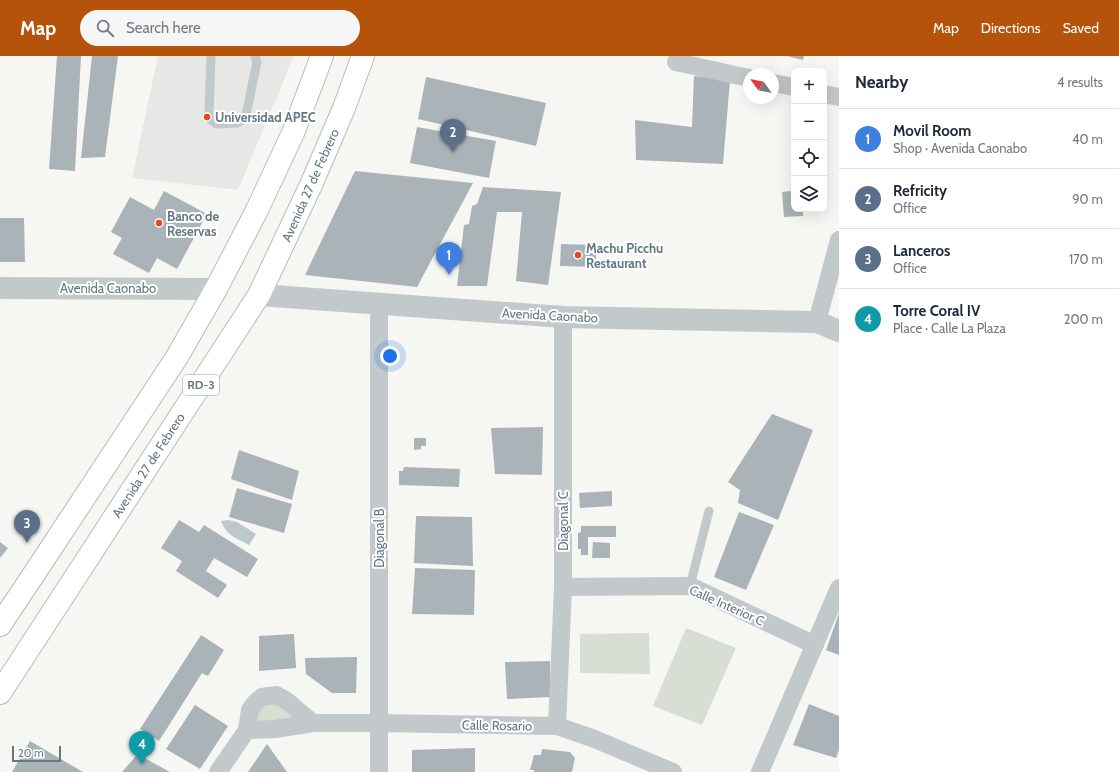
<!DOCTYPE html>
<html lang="en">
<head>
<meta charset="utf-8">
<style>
	body { margin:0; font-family:Cabin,sans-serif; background:#f6f6f7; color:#1f2937 }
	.controls { position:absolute; right:12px; top:12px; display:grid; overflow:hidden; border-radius:8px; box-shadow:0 4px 16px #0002 }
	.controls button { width:36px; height:36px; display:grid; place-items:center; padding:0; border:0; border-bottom:1px solid #e0e1e3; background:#fff; color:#1f2937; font:20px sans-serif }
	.compass { position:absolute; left:743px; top:12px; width:36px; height:36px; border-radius:50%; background:#fff; box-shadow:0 4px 16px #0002; rotate:303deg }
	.scale { position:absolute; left:12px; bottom:10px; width:49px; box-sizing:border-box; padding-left:4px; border:2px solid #647885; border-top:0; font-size:11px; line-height:14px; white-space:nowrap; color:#647885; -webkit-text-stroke:3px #fff; paint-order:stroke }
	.you { position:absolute; left:390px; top:300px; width:14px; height:14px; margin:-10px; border:3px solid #fff; border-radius:50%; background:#1a73e8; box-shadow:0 0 0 6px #1a73e833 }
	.badge { display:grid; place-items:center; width:26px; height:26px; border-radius:50%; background:#b45309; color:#fff; font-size:13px; font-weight:700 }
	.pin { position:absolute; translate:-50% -33px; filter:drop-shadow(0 1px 2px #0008) }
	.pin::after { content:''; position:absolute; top:21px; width:14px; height:12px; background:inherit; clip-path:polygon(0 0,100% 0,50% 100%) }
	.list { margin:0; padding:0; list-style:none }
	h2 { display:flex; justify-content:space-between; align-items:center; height:52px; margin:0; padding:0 16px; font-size:17px }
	h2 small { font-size:13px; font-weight:400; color:#747a83 }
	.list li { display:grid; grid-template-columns:26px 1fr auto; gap:12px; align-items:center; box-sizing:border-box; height:60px; padding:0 16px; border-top:1px solid #e0e1e3 }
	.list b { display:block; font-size:15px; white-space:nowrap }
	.list p { margin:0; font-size:13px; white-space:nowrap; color:#747a83 }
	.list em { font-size:13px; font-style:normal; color:#747a83 }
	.icon { flex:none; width:22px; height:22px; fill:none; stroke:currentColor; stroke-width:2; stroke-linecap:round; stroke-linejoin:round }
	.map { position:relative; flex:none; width:839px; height:716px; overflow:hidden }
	header { display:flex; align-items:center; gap:24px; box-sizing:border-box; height:56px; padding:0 20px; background:#b45309; color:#fff }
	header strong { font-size:19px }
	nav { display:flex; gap:22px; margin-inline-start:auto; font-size:14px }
	.search { width:280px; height:36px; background:#f6f6f7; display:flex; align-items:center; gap:10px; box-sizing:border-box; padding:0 14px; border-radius:22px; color:#747a83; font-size:15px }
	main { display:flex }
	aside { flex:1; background:#fff }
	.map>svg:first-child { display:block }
	.built { fill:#e7e8e6 }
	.green { fill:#d8ded3 }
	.water { fill:#bcc8cb }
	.building { fill:#aab3b8 }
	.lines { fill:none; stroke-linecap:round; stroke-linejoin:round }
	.trunk-casing { stroke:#b8bbbe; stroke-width:24 }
	.service { stroke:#c3c8ca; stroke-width:9 }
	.minor { stroke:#c3c8ca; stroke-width:18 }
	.tertiary { stroke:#c3c8ca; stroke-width:22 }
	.trunk { stroke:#fff; stroke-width:22 }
	.poi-dot { fill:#e94620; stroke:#fff; stroke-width:1.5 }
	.labels { text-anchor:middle; stroke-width:4; stroke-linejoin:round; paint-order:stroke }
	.shield { fill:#fff; stroke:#92a0aa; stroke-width:1 }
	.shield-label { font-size:12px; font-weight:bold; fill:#647885 }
	.poi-label { font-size:13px; font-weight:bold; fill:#647885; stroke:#fff; text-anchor:start }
	.street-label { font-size:13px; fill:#647885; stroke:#fff }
</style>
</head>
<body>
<header>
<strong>Map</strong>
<div class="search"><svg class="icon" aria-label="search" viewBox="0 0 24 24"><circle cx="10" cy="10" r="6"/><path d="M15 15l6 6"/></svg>Search here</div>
<nav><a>Map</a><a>Directions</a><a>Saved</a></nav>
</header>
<main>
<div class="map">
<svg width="839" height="716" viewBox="0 0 839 716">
	<rect width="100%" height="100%" fill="#f6f6f2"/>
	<path class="built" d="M 158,0 L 294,0 L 238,134 L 132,122 Z"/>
	<path class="green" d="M 686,572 L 736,592 L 702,669 L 653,650 Z
		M 649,577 L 650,618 L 580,617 L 580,578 Z
		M 275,644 L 296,665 L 255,670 L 254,657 L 262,648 Z"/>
	<path class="water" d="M 228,464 L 237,466 L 256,478 L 249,489 C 235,481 227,480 221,465 Z"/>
	<path class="building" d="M 57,0 L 81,0 L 75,115 L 49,113 Z
		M 92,0 L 118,0 L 105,101 L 81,102 Z
		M 787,0 L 804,0 L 803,4 Z
		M 694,20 L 730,24 L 723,108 L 636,104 L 635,64 L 692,71 Z
		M 426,21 L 546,47 L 536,90 L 418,63 Z
		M 417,71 L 496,85 L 489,122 L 410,107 Z
		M 355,115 L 473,127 L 417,231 L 305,219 Z
		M 483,131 L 561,136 L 548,229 L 516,225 L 522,156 L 497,156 L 487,230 L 457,230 L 464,169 L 469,168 L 472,150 L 477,148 Z
		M 794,131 L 794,153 L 803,153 L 803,160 L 784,161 L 782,136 L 791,135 L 791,132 Z
		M 164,135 L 207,158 L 177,213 L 157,202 L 149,217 L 113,198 L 122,182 L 111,176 L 130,141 L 154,154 Z
		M 0,162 L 24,162 L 25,206 L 0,206 Z
		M 561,188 L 596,189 L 596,211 L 560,210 Z
		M 772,358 L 813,374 L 778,464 L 738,447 L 740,434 L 728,426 Z
		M 543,371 L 542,419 L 495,418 L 491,372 Z
		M 414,382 L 426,382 L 426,390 L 421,390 L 421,393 L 414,394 Z
		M 239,394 L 299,415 L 292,444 L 231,423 Z
		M 404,411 L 460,413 L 459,431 L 399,429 L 399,415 L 403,415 Z
		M 237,432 L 292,448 L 284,477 L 229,461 Z
		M 612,435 L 612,450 L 580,452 L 579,437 Z
		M 739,456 L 774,469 L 746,534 L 714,521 Z
		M 416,460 L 472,461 L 473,510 L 414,507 Z
		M 179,464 L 199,476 L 204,469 L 258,503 L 247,521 L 214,502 L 206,515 L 227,529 L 218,542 L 176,515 L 182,505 L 161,492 Z
		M 581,470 L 616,470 L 616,481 L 588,481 L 588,499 L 581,499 L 581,493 L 578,493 L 578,477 L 581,476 Z
		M 0,486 L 8,492 L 0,502 Z
		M 593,486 L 610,487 L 610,502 L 592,502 Z
		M 415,512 L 475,514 L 474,559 L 412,558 Z
		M 839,557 L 839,599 L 826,594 Z
		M 294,578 L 296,612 L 259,615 L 259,580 Z
		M 201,579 L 224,594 L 208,620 L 202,617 L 159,685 L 140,673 Z
		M 357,601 L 356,637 L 332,637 L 306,618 L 305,602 Z
		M 550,605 L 550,641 L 507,643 L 505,606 Z
		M 809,648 L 839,660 L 839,694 L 836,702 L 793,689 Z
		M 195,649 L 228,670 L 200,713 L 166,693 Z
		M 30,685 L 83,716 L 12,716 Z
		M 267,688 L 287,716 L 248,716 Z
		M 475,692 L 475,716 L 412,716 L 412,694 Z
		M 542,693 L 570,696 L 575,702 L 572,716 L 534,716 L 534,714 L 530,714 L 534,699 L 541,699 Z
		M 139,699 L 170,716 L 122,716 L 135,701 Z"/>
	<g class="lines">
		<g class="trunk-casing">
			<path id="trunk" d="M 0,569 L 34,518 L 177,301 L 216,233 L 256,156 L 293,77 L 322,0
				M 0,637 L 259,239 L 311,129 L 344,52 L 363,0"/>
		</g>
		<path class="service" d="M 211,0 L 209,58 L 211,64 L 216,68 L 237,67 L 243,64 L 246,59 L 257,6 L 255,0
			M 690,530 L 709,455"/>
		<path class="minor" d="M 679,0 L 676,6 L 749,22
			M 773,27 L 794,31
			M 824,38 L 839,41
			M 817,266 L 839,184
			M 563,531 L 690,530 L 815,589
			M 557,670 L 563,531 L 563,261
			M 247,674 L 275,673 L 313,667 L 379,667 L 557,670 L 592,682 L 673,716
			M 218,716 L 247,674 L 250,654 L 255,647 L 262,641 L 276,639 L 287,645 L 313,667
			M 379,716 L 379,248
			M 760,716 L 839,532"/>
		<path class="tertiary" d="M 0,232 L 216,233
			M 259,239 L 563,261 L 817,266 L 839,275"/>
		<use href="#trunk" class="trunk"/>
	</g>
	<g class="poi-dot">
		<circle cx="207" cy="61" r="4"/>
		<circle cx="159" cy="167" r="4"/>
		<circle cx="578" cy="199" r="4"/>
	</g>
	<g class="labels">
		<rect class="shield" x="183" y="319" width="36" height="20" rx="3"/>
		<g class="shield-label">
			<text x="201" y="333">RD-3</text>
		</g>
		<g class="poi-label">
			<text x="215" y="66">Universidad APEC</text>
			<text x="167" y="165">Banco de<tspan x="167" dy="15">Reservas</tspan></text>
			<text x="586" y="197">Machu Picchu<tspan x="586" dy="15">Restaurant</tspan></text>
		</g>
		<g class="street-label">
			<text transform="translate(310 129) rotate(-66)" y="5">Avenida 27 de Febrero</text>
			<text x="108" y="237">Avenida Caonabo</text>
			<text transform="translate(550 259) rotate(3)" y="5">Avenida Caonabo</text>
			<text transform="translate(148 409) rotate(-57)" y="5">Avenida 27 de Febrero</text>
			<text transform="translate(563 465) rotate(-90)" y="5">Diagonal C</text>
			<text transform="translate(379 482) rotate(-90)" y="5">Diagonal B</text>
			<text transform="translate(727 549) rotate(24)" y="5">Calle Interior C</text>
			<text transform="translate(497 669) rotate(1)" y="5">Calle Rosario</text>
		</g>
	</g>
</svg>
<div class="controls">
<button>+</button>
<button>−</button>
<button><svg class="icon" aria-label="locate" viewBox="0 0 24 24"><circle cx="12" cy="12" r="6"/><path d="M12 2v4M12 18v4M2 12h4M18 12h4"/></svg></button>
<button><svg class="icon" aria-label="layers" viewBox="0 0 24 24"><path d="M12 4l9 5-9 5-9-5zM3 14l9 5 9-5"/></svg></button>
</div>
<svg class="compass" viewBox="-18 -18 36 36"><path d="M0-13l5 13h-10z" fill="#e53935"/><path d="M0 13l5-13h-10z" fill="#747a83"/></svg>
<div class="scale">20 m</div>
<div class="you"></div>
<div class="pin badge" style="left:449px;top:219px;background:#3f7fe0">1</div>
<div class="pin badge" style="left:453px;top:96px;background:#5c6f8a">2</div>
<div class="pin badge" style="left:27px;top:487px;background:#5c6f8a">3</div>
<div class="pin badge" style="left:142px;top:708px;background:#0f9aa8">4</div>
</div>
<aside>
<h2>Nearby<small>4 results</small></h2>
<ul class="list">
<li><span class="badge" style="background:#3f7fe0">1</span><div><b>Movil Room</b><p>Shop · Avenida Caonabo</p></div><em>40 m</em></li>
<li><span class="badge" style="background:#5c6f8a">2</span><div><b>Refricity</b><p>Office</p></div><em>90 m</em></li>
<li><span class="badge" style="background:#5c6f8a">3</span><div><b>Lanceros</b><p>Office</p></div><em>170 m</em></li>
<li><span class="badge" style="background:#0f9aa8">4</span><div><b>Torre Coral IV</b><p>Place · Calle La Plaza</p></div><em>200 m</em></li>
</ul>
</aside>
</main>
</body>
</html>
